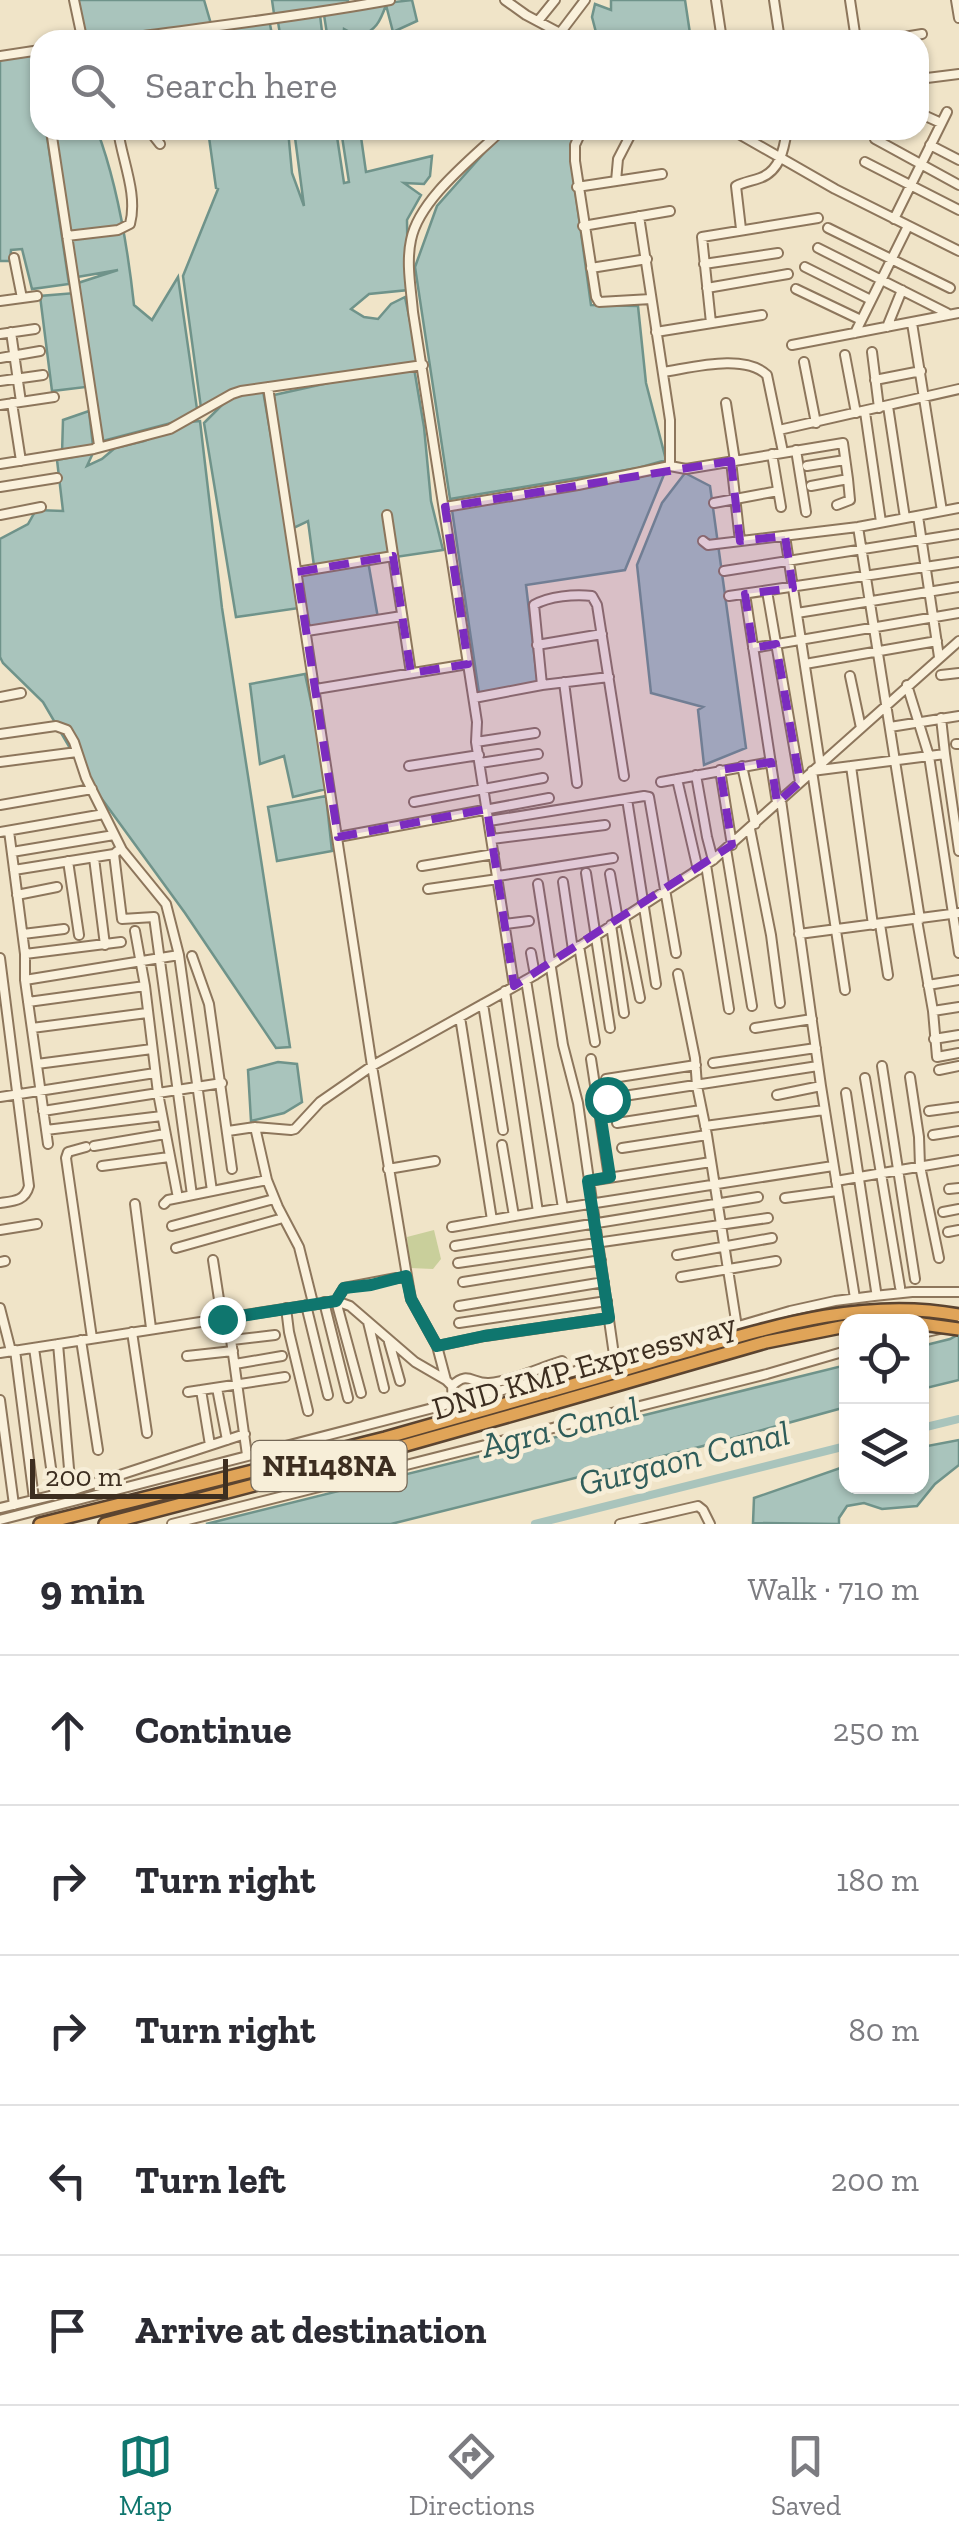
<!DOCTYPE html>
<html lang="en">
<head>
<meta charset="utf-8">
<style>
	body { margin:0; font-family:"Zilla Slab",serif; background:#f7f7f7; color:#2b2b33 }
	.controls { position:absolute; right:30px; bottom:30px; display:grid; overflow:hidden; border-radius:20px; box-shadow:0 2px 8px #0004 }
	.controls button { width:90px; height:90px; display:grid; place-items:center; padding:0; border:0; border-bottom:2px solid #e1e1e2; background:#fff; color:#2b2b33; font:50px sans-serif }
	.scale { position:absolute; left:30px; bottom:25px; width:198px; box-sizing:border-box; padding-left:10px; border:5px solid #3d2e20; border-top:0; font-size:28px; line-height:35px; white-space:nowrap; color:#3d2e20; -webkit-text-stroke:8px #f7eed8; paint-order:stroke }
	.stop { position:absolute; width:30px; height:30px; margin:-22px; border:8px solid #0f766e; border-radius:50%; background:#fff }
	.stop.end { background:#0f766e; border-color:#fff; box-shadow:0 2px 10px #0008 }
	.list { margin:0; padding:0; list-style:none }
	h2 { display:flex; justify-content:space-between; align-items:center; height:130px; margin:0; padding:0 40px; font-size:42px }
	h2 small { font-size:32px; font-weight:400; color:#7c7c81 }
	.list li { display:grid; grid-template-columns:65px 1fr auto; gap:30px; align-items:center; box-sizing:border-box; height:150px; padding:0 40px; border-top:2px solid #e1e1e2 }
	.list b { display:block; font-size:38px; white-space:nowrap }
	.list em { font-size:32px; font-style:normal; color:#7c7c81 }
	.icon { flex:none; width:55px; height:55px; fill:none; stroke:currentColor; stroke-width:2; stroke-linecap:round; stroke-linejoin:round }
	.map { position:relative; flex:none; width:959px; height:1524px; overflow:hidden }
	.search { position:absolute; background:#fff; box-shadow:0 2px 8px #0004; left:30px; right:30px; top:30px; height:110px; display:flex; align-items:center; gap:25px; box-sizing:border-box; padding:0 35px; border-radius:30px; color:#7c7c81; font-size:38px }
	.sheet { height:880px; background:#fff }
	nav { display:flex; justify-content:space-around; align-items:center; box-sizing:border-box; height:140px; border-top:2px solid #e1e1e2; background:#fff; font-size:28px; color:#7c7c81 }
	nav a { display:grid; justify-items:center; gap:5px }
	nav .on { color:#0f766e }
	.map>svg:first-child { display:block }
	.green { fill:#c9cf9b }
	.water { fill:#a9c4bc; stroke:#6f938a; stroke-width:2.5 }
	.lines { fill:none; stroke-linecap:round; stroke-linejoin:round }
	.canal { stroke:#a9c4bc; stroke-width:8 }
	.minor-casing { stroke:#8d765c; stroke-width:12 }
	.highway-casing { stroke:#5b4430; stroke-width:16 }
	.minor { stroke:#faf1dc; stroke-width:8 }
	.highway { stroke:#e0a458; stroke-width:11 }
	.highway-bridge-casing { stroke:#5b4430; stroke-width:16; stroke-linecap:butt }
	.highway-bridge { stroke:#e0a458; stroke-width:11 }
	.route { stroke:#0f766e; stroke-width:12 }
	.marked { fill:#7b2cbf; fill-opacity:0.2; stroke:#7b2cbf; stroke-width:8; stroke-dasharray:20 12; stroke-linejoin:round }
	.labels { text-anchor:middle; stroke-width:9; stroke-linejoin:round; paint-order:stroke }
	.shield { fill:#f7eed8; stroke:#756857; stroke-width:2.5 }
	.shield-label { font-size:30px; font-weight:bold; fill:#3d2e20 }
	.street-label { font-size:32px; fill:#3d2e20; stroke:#f7eed8 }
	.water-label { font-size:35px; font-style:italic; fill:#2f5d5a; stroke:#f7eed8 }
</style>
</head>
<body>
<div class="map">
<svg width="959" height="1524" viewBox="0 0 959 1524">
	<rect width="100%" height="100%" fill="#f0e4c8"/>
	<path class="green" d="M 434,1230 L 441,1259 L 433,1269 L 410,1268 L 407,1237 Z"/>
	<path class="water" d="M 76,0 L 204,0 L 211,24 L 105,40 L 83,40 Z
		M 272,0 L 348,0 L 347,7 L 356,5 L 356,0 L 385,0 L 387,3 L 412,0 L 417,21 L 393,32 L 386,5 C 380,22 376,30 359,37 L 344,29 L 343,40 L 328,40 L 324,15 L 341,9 L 274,14 Z
		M 611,0 L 685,0 L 691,40 L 598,40 L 592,17 L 595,4 L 611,10 Z
		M 320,15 L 323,40 L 281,40 L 278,22 Z
		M 269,19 L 273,40 L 226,40 L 228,29 Z
		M 34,51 L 40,91 L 40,130 L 46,130 L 69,284 L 32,289 L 22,249 L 11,250 L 10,261 L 0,261 L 0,56 Z
		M 54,130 L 97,130 C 117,183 128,250 134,305 L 152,320 L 178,277 L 198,416 L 95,443 L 78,283 L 118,270 L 77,277 Z
		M 208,130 L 288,130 L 292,173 L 304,206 L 294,130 L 336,130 L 344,183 L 349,182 L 341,130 L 360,130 L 366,172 L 432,156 L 430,176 L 424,184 L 404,183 L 421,195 L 407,220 L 408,290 L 369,294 L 351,309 L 364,317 L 378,319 L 391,304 L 405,297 L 419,364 L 263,391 L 284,510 L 274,395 L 346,379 L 414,368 L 424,427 L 431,501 L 443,550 L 368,561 L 378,618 L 308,627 L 300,572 L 314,566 L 308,521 L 287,531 L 299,608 L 236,617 L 204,423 L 226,401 L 201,408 L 183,276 L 218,189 L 216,188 Z
		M 512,130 L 579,130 L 571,160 L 591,305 L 638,306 L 646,383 L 666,460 L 638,468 L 450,499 L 415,267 L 437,206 L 500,135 Z
		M 75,293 L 86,387 L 52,391 L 40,296 Z
		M 89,411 L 93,446 L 62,454 L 63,420 Z
		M 200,421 L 222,608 L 290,1047 L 276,1048 L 185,913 L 91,784 L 43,702 L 3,663 L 0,657 L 0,539 L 28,524 L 36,510 L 63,511 L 57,460 L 93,453 L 87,466 L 102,459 L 115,448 L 144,441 L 189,422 Z
		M 665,472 L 625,570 L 526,585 L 538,687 L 479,693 L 452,510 Z
		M 685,473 L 710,486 L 746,748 L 704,765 L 698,710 L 703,707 L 651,693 L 637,565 L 662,503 Z
		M 305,674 L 321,748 L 326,789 L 293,797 L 284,756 L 260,764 L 250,684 Z
		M 326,796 L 332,851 L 277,861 L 268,807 Z
		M 278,1062 L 297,1064 L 302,1102 L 284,1113 L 251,1121 L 248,1070 Z
		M 959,1334 L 959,1380 L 922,1389 L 922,1346 L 950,1339 Z
		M 846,1365 L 846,1407 L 715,1443 L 391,1524 L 206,1524 Z
		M 959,1440 L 959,1465 L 935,1484 L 917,1506 L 882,1509 L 864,1503 L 847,1506 L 839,1518 L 839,1524 L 753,1523 L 754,1498 L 846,1466 L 846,1486 L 922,1486 L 922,1447 Z"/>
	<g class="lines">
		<path class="canal" d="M 922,1428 L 959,1419
			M 535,1524 L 846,1446"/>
		<g class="minor-casing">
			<path id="minor" d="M 74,0 L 81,33 L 80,40
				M 505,0 L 526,15 L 573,40
				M 716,0 L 722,40
				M 774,0 L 780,40
				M 850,0 L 856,40
				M 956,0 L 959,18
				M 538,21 L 555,0
				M 560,33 L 585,0
				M 114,40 C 207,27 298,17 390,0
				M 886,40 L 922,34
				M 0,56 L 40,50
				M 919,79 L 959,74
				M 919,113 L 941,123
				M 149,130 L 160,144
				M 582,130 L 575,145 L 575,161 L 596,297 L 599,302 L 651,299
				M 732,130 L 835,189 L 959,251
				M 875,139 L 959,185
				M 930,145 L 959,160
				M 865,162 L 959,210
				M 616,181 L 618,159 L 633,130
				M 577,187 L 662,174
				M 639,216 L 670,420 L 670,466
				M 894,219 L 947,112
				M 583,226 L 670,211
				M 828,228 L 950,288
				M 741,229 L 736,186 C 744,182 752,181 760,178 C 780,171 784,149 787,130
				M 67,236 L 118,230 L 130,224 C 138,194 122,160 118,130
				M 818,248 L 947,313
				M 14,258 L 22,298
				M 704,264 L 778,253
				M 805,267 L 871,300
				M 591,268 L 647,259
				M 707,288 L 788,274
				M 796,289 L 861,320
				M 0,301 L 37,296
				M 711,323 L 702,237 L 818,218
				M 912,323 L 942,511
				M 887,327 L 902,290
				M 11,332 L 21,402
				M 656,332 L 762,315
				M 855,333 L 908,226
				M 0,334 L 35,329
				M 792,345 L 959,313
				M 872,352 L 879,408
				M 845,355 L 856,413
				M 0,358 L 40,351
				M 804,362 L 816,423
				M 663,372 C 691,368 744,353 767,375 L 783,452
				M 875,380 L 921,371
				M 0,381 L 43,375
				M 268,387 L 372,1066 L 407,1276 L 411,1299 L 437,1346 L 446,1380
				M 12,403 L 21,461
				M 726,403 L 735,461
				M 0,405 L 54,397
				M 888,406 L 905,518
				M 865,412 L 881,522
				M 779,430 L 959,389
				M 94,449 L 170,429 L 232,394 L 241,391 L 423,365
				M 796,450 L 806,512
				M 772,454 L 781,507
				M 731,461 L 740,541
				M 0,464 L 94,449 L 99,445 L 51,130
				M 807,466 L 845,460
				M 0,487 L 57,478
				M 714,503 L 778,491
				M 837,505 L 850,500 L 848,479
				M 445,507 L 578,485 L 670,466 L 686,469 L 843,443 L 848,479 L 811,486
				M 0,515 L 41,507
				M 387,515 L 411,673
				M 918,516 L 939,657
				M 858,527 L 920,919
				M 785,536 L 820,764
				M 703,541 L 708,545 L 858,527 L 959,508
				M 724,571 L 959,534
				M 297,572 L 393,556
				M 767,591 L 800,782
				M 745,594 L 777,803
				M 729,596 L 959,562
				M 797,613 L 959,587
				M 307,631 L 402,616
				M 537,645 L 602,634
				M 753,648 L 959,613
				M 468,664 L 477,722 L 476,742 L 514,986
				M 805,664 L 937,641
				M 941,675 L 959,673
				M 850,676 L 861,728
				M 564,682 L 577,783
				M 542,685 L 534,605 C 549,596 575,594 592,596 L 597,605 L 624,776
				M 907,685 L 929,756 L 959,953
				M 316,689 L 468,664 L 413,312 C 411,288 406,263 411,240 C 419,199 473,158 502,130
				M 0,697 L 21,693
				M 474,698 L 542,685 L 609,677
				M 941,718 L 945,754
				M 890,727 L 959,716
				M 0,734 L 56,726 L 67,730 L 74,742 L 86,778 L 122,850 L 166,904 L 179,955 L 212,1191
				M 476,742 L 535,733
				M 956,744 L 959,744
				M 0,762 L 77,752
				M 480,763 L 538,754
				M 409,766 L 479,755
				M 742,766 L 755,824
				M 851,766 L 873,925
				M 720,770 L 732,845
				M 812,771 L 945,754 L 959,851
				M 812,771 L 845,990
				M 696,775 L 707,837 L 713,860
				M 677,779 L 698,870
				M 661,782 L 771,762
				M 627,799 L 656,984
				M 781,800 L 821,1086 L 855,1298
				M 414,802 L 543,778
				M 0,805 L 92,789
				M 489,821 L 644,796 L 649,797 L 676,953
				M 750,829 L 771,935 L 780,1003
				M 9,831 L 25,954 L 25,980 L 48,1144
				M 0,832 L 104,814
				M 338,837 L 549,798
				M 492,839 L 605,825
				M 121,848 L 114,854 L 122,919 L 154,917 L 192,1195
				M 726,849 L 752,1006
				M 12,852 L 114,835
				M 94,858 L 105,945
				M 68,861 L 79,935
				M 706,865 L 729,1009
				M 422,866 L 494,854
				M 14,870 L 114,854
				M 586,873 L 610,1028
				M 610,874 L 618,920
				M 498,876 L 613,858
				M 563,882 L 573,950
				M 538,884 L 563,1045 L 578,1103 L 615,1362
				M 428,889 L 498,879
				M 17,895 L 57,887
				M 624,917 L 640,998
				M 917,920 L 933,1011 L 937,1057 L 959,1053
				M 505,924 L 529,921
				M 880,924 L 888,975
				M 611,925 L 624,1013
				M 135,931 L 145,986 L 158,1093 L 178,1198
				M 23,934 L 64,929
				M 799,934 L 959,913
				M 579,946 L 595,1042
				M 531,953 L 535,975
				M 25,954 L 121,942
				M 192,956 L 209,1004 L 232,1169
				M 0,958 L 29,1186 C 25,1201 14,1201 0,1203
				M 678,974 L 695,1058 L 697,1086 L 707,1135 L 737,1327
				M 25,980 L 179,955
				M 526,980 L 563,1208
				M 928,985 L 959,980
				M 505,991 L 538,1212
				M 28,1002 L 145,986
				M 483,1004 L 503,1130
				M 933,1011 L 959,1007
				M 460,1017 L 492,1220
				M 32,1028 L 147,1013
				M 755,1028 L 812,1019
				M 934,1039 L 959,1035
				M 591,1059 L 609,1177
				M 713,1063 L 816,1048
				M 37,1064 L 152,1049
				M 882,1066 L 915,1279
				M 939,1070 L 959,1066
				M 910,1077 L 919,1137 L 920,1166 L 939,1258
				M 865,1078 L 900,1287
				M 606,1079 L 696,1065
				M 846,1093 L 876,1291
				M 777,1095 L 821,1086
				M 0,1097 L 155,1073
				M 598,1100 L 818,1066
				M 43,1111 L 222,1083
				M 929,1111 L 959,1107
				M 617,1123 L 701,1110
				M 705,1126 L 824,1110
				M 255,1127 L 267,1180 L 278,1207 L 299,1247 L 313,1303
				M 46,1130 L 162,1116
				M 228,1131 L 255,1127 L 291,1130 L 295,1129 L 320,1102 L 372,1066 L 535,975 L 713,860 L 959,641
				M 933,1135 L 959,1131
				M 502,1145 L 514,1216
				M 94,1146 L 165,1134
				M 86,1147 L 68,1152 L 66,1158 L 92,1338
				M 622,1148 L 707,1135
				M 102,1166 L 169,1157
				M 388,1169 L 435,1161
				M 589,1181 L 711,1162
				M 836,1181 L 959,1160
				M 949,1189 L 959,1188
				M 785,1198 L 837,1191
				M 135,1204 L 151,1328
				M 164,1204 L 168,1200 L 178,1198 L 267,1180
				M 943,1212 L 959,1209
				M 172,1226 L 274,1199
				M 452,1227 L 538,1212 L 833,1166
				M 0,1230 L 37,1224
				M 948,1232 L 959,1230
				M 455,1246 L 758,1197
				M 176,1248 L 283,1218
				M 677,1255 L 772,1238
				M 213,1260 L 222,1319
				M 0,1262 L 5,1261
				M 458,1263 L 768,1218
				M 681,1277 L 776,1261
				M 463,1282 L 601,1260
				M 324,1302 L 348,1398
				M 306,1305 L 328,1395
				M 459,1306 L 604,1282
				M 0,1308 L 11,1351
				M 286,1308 L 289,1332 L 308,1411
				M 228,1318 L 247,1455
				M 368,1322 L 384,1388
				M 459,1323 L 607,1301
				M 132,1332 L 147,1433
				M 922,1333 L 940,1329
				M 81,1340 L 98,1450
				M 232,1340 L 275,1335
				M 389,1342 L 400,1381
				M 58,1344 L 71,1491
				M 437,1346 L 485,1336 L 609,1318
				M 34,1348 L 55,1496
				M 15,1350 L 34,1499
				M 0,1353 L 336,1301 L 350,1306 L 415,1362 L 446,1380 L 452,1386 L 453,1402
				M 187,1356 L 233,1351
				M 235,1364 L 282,1356
				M 452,1386 C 468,1370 472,1384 489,1383 C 513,1381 539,1368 562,1361
				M 217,1388 L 227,1440
				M 201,1390 L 210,1445
				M 188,1392 L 285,1377
				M 361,1393 L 336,1301 L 344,1288 L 407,1276
				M 0,1400 L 14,1505
				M 0,1508 L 71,1491 L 245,1434
				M 0,1520 L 657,1350 L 790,1311 L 835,1301 L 874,1296 L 912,1292 L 959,1292
				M 172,1524 L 767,1374 L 846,1351
				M 620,1524 L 698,1506 L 703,1510 L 710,1524"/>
		</g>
		<g class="highway-casing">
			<path id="highway" d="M 40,1524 L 385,1438 L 547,1392
				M 105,1524 L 392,1449 L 551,1404"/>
		</g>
		<use href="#minor" class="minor"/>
		<use href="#highway" class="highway"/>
		<g class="highway-bridge-casing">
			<path id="highway-bridge" d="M 922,1324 L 959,1329
				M 547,1392 C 597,1378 646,1363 695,1349 C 780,1324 869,1298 959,1315
				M 551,1404 L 766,1342 L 846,1326"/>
		</g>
		<use href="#highway-bridge" class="highway-bridge"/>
	</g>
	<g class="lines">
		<path class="route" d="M 222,1319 L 336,1301 L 344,1288 L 371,1285 L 406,1276 L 411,1299 L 437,1346 L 484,1336 L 609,1318 L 588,1181 L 610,1177 L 598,1100 L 607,1099"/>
	</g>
	<path class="marked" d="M 731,461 L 740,541 L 785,536 L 793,588 L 745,594 L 753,648 L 776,644 L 800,782 L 777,803 L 771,762 L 720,770 L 732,845 L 514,986 L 487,809 L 338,837 L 297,572 L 393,556 L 411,673 L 468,664 L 445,507 Z"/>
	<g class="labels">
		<rect class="shield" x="251.5" y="1441" width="155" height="50" rx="8"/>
		<g class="shield-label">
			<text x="329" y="1476">NH148NA</text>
		</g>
		<g class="street-label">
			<text transform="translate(584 1366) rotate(-16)" y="11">DND KMP Expressway</text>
		</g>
		<g class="water-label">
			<text transform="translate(560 1427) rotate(-14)" y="12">Agra Canal</text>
			<text transform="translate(684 1458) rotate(-14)" y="12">Gurgaon Canal</text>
		</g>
	</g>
</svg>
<div class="controls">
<button><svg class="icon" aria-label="locate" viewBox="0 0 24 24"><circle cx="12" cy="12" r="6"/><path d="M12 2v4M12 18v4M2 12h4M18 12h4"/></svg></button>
<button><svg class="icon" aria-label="layers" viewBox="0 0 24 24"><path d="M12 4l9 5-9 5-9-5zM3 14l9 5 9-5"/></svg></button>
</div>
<div class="scale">200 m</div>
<div class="stop" style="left:607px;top:1099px"></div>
<div class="stop end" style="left:222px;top:1319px"></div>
<div class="search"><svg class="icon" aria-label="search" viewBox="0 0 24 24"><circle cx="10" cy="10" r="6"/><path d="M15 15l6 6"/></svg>Search here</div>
</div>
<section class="sheet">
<h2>9 min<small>Walk · 710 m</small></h2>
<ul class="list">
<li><svg class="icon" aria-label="ahead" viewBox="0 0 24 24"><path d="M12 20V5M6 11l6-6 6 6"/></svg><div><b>Continue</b></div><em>250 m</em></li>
<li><svg class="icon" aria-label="right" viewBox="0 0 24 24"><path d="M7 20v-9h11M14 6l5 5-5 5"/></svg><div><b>Turn right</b></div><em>180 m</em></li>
<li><svg class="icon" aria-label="right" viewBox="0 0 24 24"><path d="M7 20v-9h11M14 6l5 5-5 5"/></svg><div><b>Turn right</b></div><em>80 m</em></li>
<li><svg class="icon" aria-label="left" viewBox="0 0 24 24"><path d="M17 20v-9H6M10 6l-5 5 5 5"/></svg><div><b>Turn left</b></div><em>200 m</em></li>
<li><svg class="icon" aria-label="arrive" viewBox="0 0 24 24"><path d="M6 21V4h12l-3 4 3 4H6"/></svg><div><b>Arrive at destination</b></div></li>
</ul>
</section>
<nav>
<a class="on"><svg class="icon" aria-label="map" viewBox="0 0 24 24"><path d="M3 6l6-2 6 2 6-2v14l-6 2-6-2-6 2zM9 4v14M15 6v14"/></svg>Map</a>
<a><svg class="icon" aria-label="directions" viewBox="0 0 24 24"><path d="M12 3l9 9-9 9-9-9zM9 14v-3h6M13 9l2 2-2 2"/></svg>Directions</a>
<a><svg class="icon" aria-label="saved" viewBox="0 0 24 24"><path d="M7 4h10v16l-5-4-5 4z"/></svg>Saved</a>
</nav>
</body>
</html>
